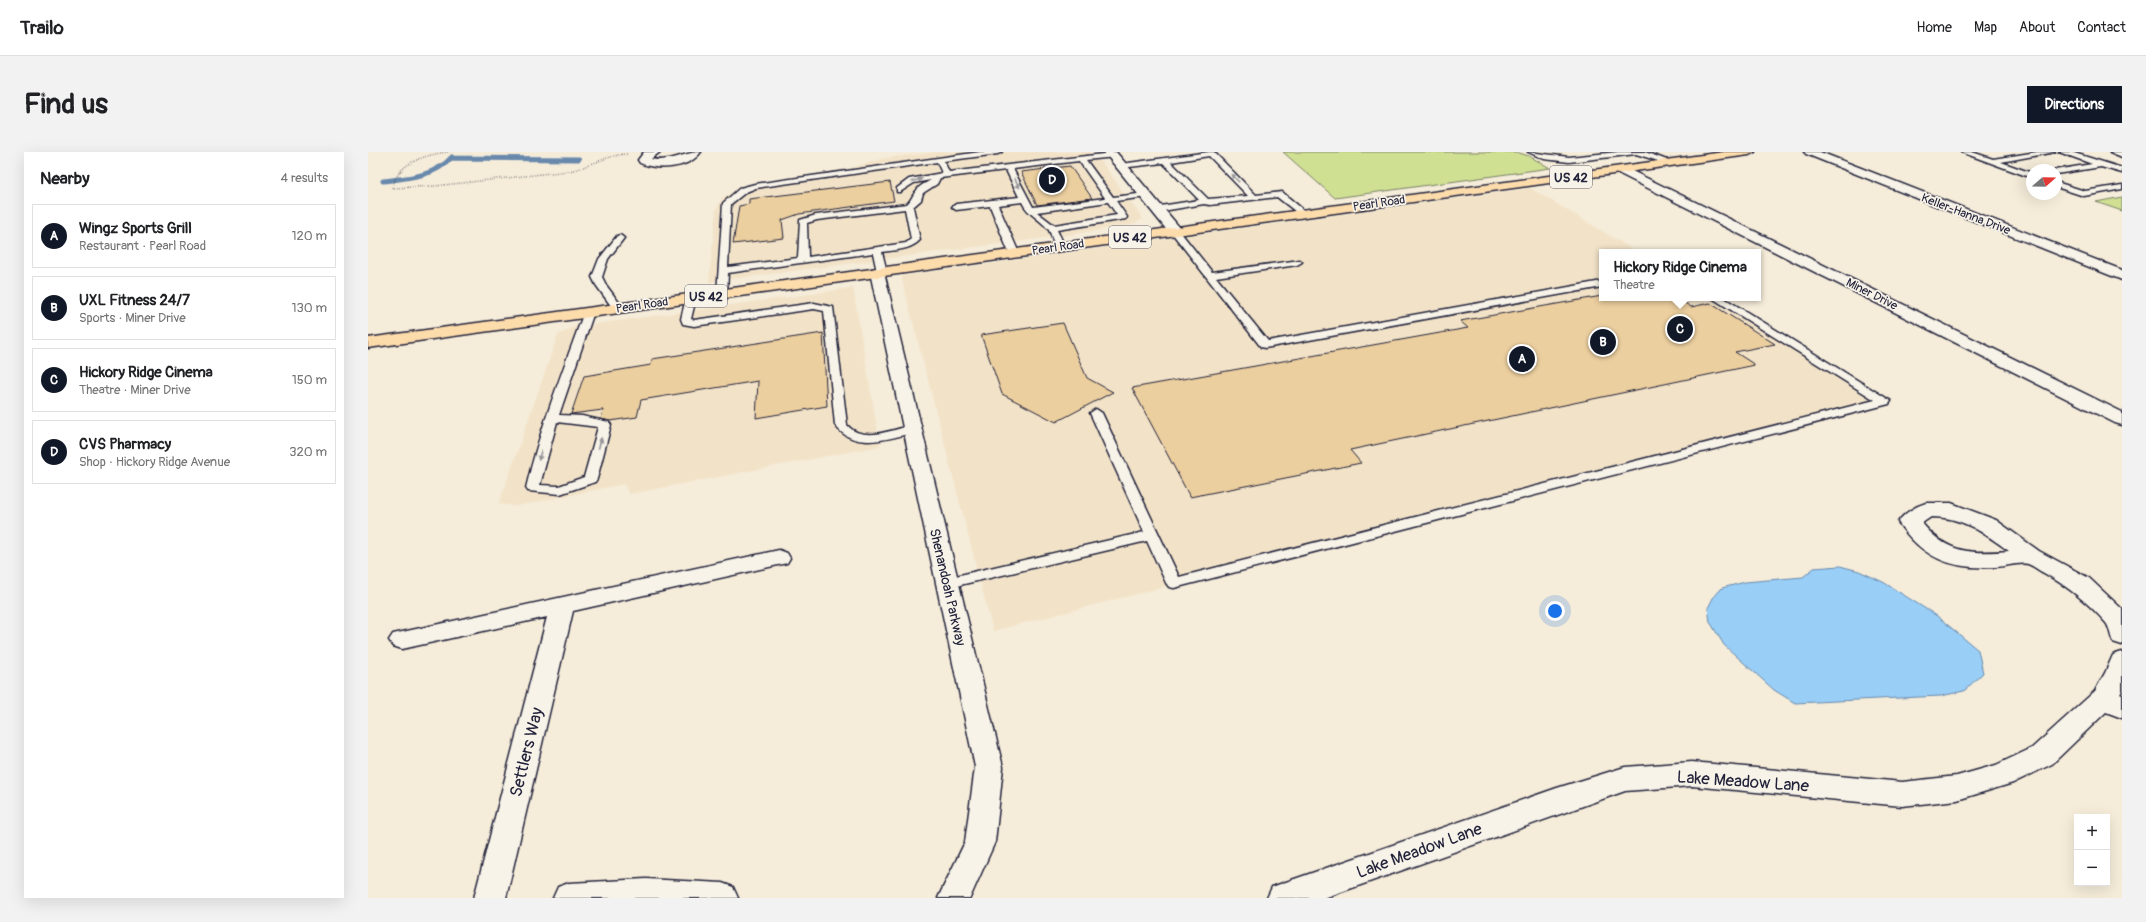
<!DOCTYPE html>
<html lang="en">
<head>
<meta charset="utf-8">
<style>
	body { margin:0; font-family:Pangolin,sans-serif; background:#f2f2f2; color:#202124 }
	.controls { position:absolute; right:12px; bottom:12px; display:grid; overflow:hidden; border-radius:0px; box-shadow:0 4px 16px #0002 }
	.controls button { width:36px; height:36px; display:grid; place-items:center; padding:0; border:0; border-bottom:1px solid #e0e0e0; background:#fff; color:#202124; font:20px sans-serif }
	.compass { position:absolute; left:1658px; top:12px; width:36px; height:36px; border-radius:50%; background:#fff; box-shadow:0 4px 16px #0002; rotate:70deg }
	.you { position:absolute; left:1187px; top:459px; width:14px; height:14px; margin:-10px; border:3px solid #fff; border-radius:50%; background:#1a73e8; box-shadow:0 0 0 6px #1a73e833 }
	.badge { display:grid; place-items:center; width:26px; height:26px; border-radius:50%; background:#111827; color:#fff; font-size:13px; font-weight:700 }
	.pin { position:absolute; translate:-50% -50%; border:2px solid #fff; box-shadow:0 1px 4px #0006 }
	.popup { position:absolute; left:1231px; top:97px; width:162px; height:52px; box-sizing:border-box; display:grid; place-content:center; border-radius:0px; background:#fff; filter:drop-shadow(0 1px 3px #0005); font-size:13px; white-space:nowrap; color:#757577 }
	.popup b { font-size:15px; color:#202124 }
	.popup::after { content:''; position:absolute; left:50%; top:100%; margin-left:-8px; border:8px solid transparent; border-top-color:#fff }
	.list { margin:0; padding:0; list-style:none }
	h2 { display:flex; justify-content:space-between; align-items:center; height:52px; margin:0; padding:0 16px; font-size:17px }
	h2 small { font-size:13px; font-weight:400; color:#757577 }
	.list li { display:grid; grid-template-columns:26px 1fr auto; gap:12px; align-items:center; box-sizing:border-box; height:64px; margin:0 8px 8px; padding:0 8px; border:1px solid #e0e0e0; border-radius:0px }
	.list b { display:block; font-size:15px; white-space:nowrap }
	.list p { margin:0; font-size:13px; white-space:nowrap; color:#757577 }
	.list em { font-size:13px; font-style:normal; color:#757577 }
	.map { position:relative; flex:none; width:1754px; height:746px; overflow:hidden; border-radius:0px }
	header { display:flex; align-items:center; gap:24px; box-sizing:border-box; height:56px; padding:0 20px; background:#fff; border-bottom:1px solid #e0e0e0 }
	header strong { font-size:19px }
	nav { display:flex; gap:22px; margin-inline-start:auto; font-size:14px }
	.intro { display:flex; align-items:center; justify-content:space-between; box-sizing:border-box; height:96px; padding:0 24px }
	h1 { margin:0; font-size:28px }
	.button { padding:10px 18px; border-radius:0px; background:#111827; color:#fff; font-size:14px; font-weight:700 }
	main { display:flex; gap:24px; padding:0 24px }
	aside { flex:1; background:#fff; border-radius:0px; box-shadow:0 4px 16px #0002 }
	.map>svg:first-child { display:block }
	.built { fill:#f2e3c8 }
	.green { fill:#d0e093; stroke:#798167 }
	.water { fill:#99cef7; stroke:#6989ac }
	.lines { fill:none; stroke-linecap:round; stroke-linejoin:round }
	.stream { stroke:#6989ac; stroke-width:5 }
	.building { fill:#eccf9f; stroke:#22223b }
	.service-casing { stroke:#22223b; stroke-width:3 }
	.minor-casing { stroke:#22223b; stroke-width:3 }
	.primary-casing { stroke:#22223b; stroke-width:3 }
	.path { stroke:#22223b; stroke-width:1.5; stroke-dasharray:0.5 2; stroke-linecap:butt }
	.service { fill:#f7f3e8; fill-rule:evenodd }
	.minor { fill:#f7f3e8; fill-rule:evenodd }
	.primary { fill:#fddcac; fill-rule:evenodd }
	.oneway { fill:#97959a }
	.labels { text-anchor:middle; stroke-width:3.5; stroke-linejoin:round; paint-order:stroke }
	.far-street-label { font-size:12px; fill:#22223b; stroke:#f7f3e8 }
	.shield { fill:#f7f3e8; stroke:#62616f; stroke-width:1 }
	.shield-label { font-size:13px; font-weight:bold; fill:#22223b }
	.street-label { font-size:14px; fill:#22223b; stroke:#f7f3e8 }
	.near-street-label { font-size:17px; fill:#22223b; stroke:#f7f3e8 }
</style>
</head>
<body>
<header>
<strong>Trailo</strong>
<nav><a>Home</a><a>Map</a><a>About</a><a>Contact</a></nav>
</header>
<div class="intro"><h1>Find us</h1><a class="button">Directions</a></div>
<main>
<aside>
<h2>Nearby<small>4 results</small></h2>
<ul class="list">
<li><span class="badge">A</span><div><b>Wingz Sports Grill</b><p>Restaurant · Pearl Road</p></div><em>120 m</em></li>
<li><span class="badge">B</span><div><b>UXL Fitness 24/7</b><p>Sports · Miner Drive</p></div><em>130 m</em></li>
<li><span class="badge">C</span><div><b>Hickory Ridge Cinema</b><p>Theatre · Miner Drive</p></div><em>150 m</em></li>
<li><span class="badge">D</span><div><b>CVS Pharmacy</b><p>Shop · Hickory Ridge Avenue</p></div><em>320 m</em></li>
</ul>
</aside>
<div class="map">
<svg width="1754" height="746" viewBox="0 0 1754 746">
	<rect width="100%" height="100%" fill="#f5ecd9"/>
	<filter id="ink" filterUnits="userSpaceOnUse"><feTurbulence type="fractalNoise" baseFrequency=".025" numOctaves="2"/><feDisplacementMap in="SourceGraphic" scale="8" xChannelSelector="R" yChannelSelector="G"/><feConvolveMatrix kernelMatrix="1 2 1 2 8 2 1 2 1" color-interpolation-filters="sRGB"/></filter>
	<g filter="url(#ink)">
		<path class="built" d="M 570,0 L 722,0 L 735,12 L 775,67 L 763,73 L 707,82 L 341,130 L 348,58 L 355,45 L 383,33 L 479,17 L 518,6 Z
			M 1162,36 L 1269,100 L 1234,100 L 1234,146 L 1346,146 L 1517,249 L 625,479 L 533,124 Z
			M 485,136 L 512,294 L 261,342 L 256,332 L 148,354 L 131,352 L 190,183 L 206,175 Z"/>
		<path class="green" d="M 915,0 L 1148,0 L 1161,4 L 1182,16 L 967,46 Z
			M 1754,45 L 1754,59 L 1728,50 Z"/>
		<path class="water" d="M 1472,414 L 1491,419 L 1515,430 L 1569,464 L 1610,498 L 1615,521 L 1596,539 L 1573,544 L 1427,551 L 1406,538 L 1356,493 L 1342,470 L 1340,456 L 1345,446 L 1354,436 L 1377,430 L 1435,425 L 1446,416 Z"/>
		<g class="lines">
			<path class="stream" d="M 83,6 L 211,7
				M 15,29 C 40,26 66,25 84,5"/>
		</g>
		<path class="building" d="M 702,14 L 724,46 L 669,53 L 653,20 Z
			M 522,30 L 526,49 L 431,62 L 414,68 L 416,86 L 365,92 L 371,54 L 381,52 L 381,47 Z
			M 1234,144 L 1234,146 L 1309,146 L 1323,155 L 1342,151 L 1407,192 L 1367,200 L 1387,213 L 982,298 L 993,311 L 822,345 L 764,236 L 1100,176 L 1092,169 Z
			M 695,171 L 719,226 L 745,240 L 688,270 L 634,242 L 613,183 Z
			M 455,181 L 459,254 L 388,266 L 390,229 L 273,248 L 269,265 L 242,269 L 233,267 L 235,258 L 203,262 L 216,224 L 283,213 L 284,207 Z"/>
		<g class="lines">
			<g class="service-casing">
				<path id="service" d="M 612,0 L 634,0 L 630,2 L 576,9 L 581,20 L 744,1 L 748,3 L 747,5 L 718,8 L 745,45 L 778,41 L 782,43 L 778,45 L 748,49 L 759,65 L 758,67 L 689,78 L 697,95 L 692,98 C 684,96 685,83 680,77 C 671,66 660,63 654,50 L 630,53 L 651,101 L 646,104 L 641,101 L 622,54 L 588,58 L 584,55 L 588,52 L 651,45 L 638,18 L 572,26 L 569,32 L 555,41 L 553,48 L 545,55 L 552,88 C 543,98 527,98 514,100 L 519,120 L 517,122 L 511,122 L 509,120 L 505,101 L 360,121 L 359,142 L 354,145 L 349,142 L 355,51 L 372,36 L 387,32 ZM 711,9 L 737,46 L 665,55 L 645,17 ZM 569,10 L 574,21 L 541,27 L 529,36 L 529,40 L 532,40 L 546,31 L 563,28 C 558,31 552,33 549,38 C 544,43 545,46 539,52 L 448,63 L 432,68 L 430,106 L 360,115 L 363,52 L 378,40 L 388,36 ZM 740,50 L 749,63 L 686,73 L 669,60 ZM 537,57 L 543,87 L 538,91 L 440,105 L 439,71 L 449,68 Z
					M 841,0 L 846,0 L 888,43 L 914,40 L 939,61 L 932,63 L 909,45 L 842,53 L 836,52 L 789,60 L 786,59 L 786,55 L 831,48 L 795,11 L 753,16 L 749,14 L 753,12 ZM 841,4 L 880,44 L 840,47 L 803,10 Z
					M 1160,0 L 1201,5 L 1250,0 L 1277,0 L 1307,11 L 1303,13 L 1268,2 L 1201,10 L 1176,7 Z
					M 1593,0 L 1604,0 L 1625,7 L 1669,0 L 1687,0 L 1633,10 L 1664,21 L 1664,26 Z
					M 1691,0 L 1703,0 L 1754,16 L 1754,21 L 1733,15 L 1688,22 L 1687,18 L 1724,12 Z
					M 1742,0 L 1754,0 L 1754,5 Z
					M 1688,30 L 1717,39 L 1754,33 L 1754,37 L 1716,44 L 1688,35 Z
					M 807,76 L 810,77 L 844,120 L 932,108 L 934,110 L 929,113 L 848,125 L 900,189 L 1234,129 L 1234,135 L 897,196 L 893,195 L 804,81 L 804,77 Z
					M 252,83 L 256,86 L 240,107 L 234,125 L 238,133 L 255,156 L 250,159 L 246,158 L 228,133 L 224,125 L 231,107 L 249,84 Z
					M 323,143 L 328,146 L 323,167 L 326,168 L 446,151 L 465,155 L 479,273 C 494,291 525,278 544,273 L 550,277 L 548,280 C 522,286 486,300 467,273 L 456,159 L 446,157 L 326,174 L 315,172 L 313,167 L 318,146 Z
					M 1344,146 L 1356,146 L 1523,249 L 1521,252 L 806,436 L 801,435 L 798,431 L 779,389 L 579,436 L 574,435 L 571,431 L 574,427 L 579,426 L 776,380 L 722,261 L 728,257 L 734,261 L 811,425 L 1507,248 Z
					M 221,157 L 226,160 L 191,263 L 214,264 L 241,270 L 243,273 L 229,327 L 227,330 L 192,342 L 160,339 L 158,336 C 172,276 195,218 216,160 ZM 189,270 L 230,275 L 216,325 L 191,334 L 172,333 Z"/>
			</g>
			<g class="minor-casing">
				<path id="minor" d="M 276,0 L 292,0 L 283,7 C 302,11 316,0 333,0 C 321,17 289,19 272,11 L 270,8 Z
					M 736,0 L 748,0 L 812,76 L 814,79 L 812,82 L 802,82 Z
					M 1436,0 L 1452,0 L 1754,118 L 1754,128 L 1438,2 Z
					M 1254,14 L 1754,260 L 1754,273 L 1747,271 L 1250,21 L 1248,18 Z
					M 509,116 L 514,117 L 516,120 L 635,615 L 627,690 L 602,746 L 570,746 L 597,690 L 607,615 L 502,120 L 504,117 Z
					M 1558,351 L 1583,351 L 1628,368 L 1671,399 L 1721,426 L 1754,457 L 1754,493 L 1745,490 C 1742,484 1742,476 1738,471 C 1720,450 1700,435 1676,421 C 1671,419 1666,414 1660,412 C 1651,410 1636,415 1627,415 C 1584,418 1554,406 1530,370 C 1536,361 1548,354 1558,351 ZM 1563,365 C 1595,365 1616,381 1641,399 C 1604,402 1579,402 1554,371 Z
					M 411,398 L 419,401 L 422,406 L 419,411 L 205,459 L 138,746 L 106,746 L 179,465 L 34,497 L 25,494 L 21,488 L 25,482 Z
					M 1754,500 L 1754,539 L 1752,542 L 1754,543 L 1754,566 L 1738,560 L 1684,612 L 1645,631 L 1589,648 L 1534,654 L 1324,634 L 1257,639 L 956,746 L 899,746 L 904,735 L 915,731 L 1189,636 L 1257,615 L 1324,610 L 1534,630 L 1589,624 L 1628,613 L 1664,596 L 1727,539 L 1737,521 L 1745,503 Z
					M 278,727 L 354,731 L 365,735 L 370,746 L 185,746 L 190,735 L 201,731 Z"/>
			</g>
			<g class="primary-casing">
				<path id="primary" d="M 1356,0 L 1387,0 L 1381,3 L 0,196 L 0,186 Z"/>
			</g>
			<path class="path" d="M 80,0 C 60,2 27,11 25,36 L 67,34 L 201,19 C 221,15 239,3 259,2"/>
			<use href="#service" class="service"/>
			<use href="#minor" class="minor"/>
			<use href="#primary" class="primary"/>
		</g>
		<defs><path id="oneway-solid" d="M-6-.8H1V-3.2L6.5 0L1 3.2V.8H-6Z"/></defs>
		<g class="oneway">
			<use href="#oneway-solid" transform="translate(867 26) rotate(-135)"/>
			<use href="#oneway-solid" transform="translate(549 28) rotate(-18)"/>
			<use href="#oneway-solid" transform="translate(649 31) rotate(62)"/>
			<use href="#oneway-solid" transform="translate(232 291) rotate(-75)"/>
			<use href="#oneway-solid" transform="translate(172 303) rotate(104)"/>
		</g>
	</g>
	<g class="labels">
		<g class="far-street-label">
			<text transform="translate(1011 51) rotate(-8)" y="4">Pearl Road</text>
			<text transform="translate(1598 62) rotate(21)" y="4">Keller-Hanna Drive</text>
			<text transform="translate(690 95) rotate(-8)" y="4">Pearl Road</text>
			<text transform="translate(1504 142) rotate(27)" y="4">Miner Drive</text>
			<text transform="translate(274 153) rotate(-8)" y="4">Pearl Road</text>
		</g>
		<g class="shield">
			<rect x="1182" y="14" width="42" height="22" rx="3"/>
			<rect x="741" y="74" width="42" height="22" rx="3"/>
			<rect x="317" y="133" width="42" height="22" rx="3"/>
		</g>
		<g class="shield-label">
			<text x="1203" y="30">US 42</text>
			<text x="762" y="90">US 42</text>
			<text x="338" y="149">US 42</text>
		</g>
		<g class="street-label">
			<text transform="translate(580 435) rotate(77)" y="5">Shenandoah Parkway</text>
		</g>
		<g class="near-street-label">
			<text transform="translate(158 600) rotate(-76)" y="6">Settlers Way</text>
			<text transform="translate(1375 629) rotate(4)" y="6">Lake Meadow Lane</text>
			<text transform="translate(1051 698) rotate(-20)" y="6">Lake Meadow Lane</text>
		</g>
	</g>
</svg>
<div class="controls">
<button>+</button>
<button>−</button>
</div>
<svg class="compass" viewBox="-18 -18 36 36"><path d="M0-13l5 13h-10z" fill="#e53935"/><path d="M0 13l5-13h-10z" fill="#757577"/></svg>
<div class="you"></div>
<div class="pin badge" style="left:1154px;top:207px">A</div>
<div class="pin badge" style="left:1235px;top:190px">B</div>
<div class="pin badge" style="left:1312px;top:177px">C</div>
<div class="popup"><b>Hickory Ridge Cinema</b>Theatre</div>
<div class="pin badge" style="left:684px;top:28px">D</div>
</div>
</main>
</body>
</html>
